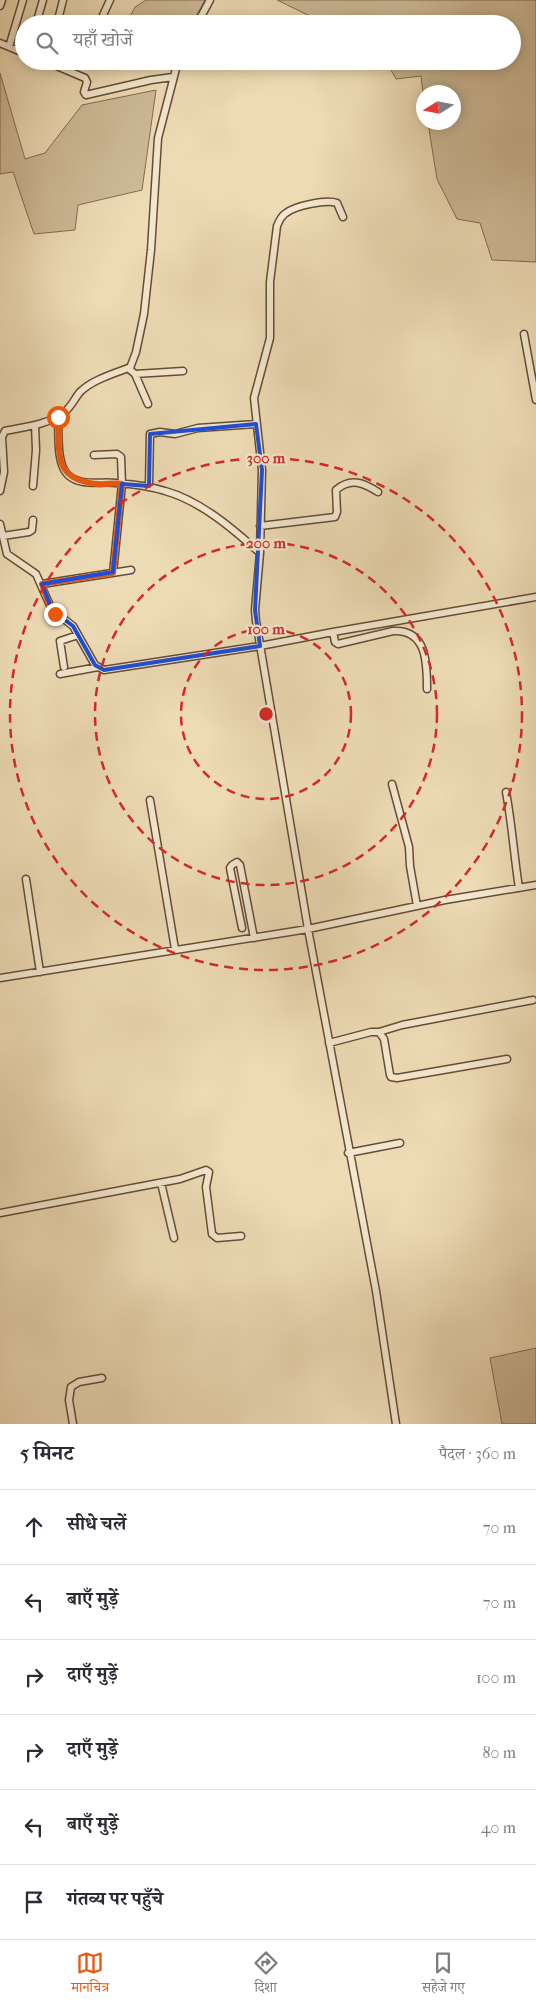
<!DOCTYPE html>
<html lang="hi">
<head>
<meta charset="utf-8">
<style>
	body { margin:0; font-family:"IM FELL French Canon","Noto Serif Devanagari",serif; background:#f7f7f7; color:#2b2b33 }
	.compass { position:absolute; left:416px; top:85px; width:45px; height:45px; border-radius:50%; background:#fff; box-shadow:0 2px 12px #0003; rotate:259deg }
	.stop { position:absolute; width:15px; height:15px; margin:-11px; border:4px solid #ea580c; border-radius:50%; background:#fff }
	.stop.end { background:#ea580c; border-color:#fff; box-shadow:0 1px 5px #0008 }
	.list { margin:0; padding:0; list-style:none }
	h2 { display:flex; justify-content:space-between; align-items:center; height:65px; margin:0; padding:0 20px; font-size:21px }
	h2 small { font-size:16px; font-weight:400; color:#7c7c81 }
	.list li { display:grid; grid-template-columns:32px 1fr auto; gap:15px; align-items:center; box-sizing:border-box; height:75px; padding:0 20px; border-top:1px solid #e1e1e2 }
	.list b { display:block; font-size:19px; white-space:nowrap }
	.list em { font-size:16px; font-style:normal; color:#7c7c81 }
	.icon { flex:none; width:28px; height:28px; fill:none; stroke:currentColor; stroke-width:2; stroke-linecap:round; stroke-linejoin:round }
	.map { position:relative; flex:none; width:536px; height:1424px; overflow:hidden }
	.search { position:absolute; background:#fff; box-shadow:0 2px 12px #0003; left:15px; right:15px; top:15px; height:55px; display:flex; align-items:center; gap:12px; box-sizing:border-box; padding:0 18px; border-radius:28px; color:#7c7c81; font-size:19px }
	.sheet { height:515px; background:#fff }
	nav { display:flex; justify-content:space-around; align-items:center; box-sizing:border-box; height:70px; border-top:1px solid #e1e1e2; background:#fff; font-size:14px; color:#7c7c81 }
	nav a { display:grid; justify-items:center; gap:2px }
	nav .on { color:#ea580c }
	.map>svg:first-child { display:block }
	.grass { fill:#cebb98; stroke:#846c52 }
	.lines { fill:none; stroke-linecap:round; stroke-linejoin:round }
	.street-casing { stroke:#664c36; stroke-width:9 }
	.street { stroke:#f3e8cf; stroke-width:6 }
	.route { stroke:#ea580c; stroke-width:6 }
	.marked { fill:none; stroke:#1d4ed8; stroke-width:4; stroke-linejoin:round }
	.ring { fill:none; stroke:#d62828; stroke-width:2.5; stroke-dasharray:9 6 }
	.centre { fill:#d62828; stroke:#f3e8cf; stroke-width:2.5 }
	.ring-label { font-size:15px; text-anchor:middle; font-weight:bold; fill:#d62828; stroke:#f3e8cf; stroke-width:4.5; stroke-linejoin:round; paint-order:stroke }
</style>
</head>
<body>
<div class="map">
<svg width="536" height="1424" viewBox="0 0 536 1424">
	<rect width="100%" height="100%" fill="#eddbb5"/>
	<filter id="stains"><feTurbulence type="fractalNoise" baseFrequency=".004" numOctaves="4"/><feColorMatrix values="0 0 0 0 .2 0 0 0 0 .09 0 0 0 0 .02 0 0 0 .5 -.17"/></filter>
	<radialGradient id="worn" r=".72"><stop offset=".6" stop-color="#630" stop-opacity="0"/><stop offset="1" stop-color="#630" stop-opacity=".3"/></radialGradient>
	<path class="grass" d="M 146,0 L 205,0 L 192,24 L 126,24 L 135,7 Z
		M 277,0 L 536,0 L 536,262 L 492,260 L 480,223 L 457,219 L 437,179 L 428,123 L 454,122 L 454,92 L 423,93 L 421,76 L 396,79 L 386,61 L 512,61 L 512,24 L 315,24 L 314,18 Z
		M 0,73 L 25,159 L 45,153 L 82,105 L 156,90 L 142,190 L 78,205 L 75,230 L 34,234 L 13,172 L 0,174 Z
		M 536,1348 L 536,1424 L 502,1424 L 490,1358 Z"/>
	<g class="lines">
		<g class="street-casing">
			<path id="street" d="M 0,6 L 2,0
				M 36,24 L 43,0
				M 57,24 L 63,0
				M 99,24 L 110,0
				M 197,24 L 210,0
				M 0,43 L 24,53
				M 9,47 L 23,0
				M 45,61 L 85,78 L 87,82 L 84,92 L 86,95 L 151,80 L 173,77
				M 66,70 L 72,61
				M 343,217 L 337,203 C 326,199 295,206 286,213 C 281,216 279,221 277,226 L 270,282 L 270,338 L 254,398 L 262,470 L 260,553 L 255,610 L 256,621 L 308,929 L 376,1291 L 396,1424
				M 524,334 L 536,400
				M 130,368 L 136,352 L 144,314 L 151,250 L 158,138 L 178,61
				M 135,374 L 183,371
				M 58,417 C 59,433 56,464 68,475 C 81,487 101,481 116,483 C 133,484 149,486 165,491 C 201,501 233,529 260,553
				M 94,455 L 117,454 L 121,457 L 122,484 L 113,573
				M 33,486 L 36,450 L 35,425
				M 149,486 L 150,434 L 160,432 L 175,434 L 198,428 L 256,424
				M 0,491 L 4,472 L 2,437 L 5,431 C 24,427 47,425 63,413 C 71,408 74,399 80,392 C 92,380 113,374 128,368 L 135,374 L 148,404
				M 0,524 L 7,554 L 36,574 L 52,610 L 73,626 L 95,665 L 104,670 L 260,646 L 333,632 L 536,597
				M 260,526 L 335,517 L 337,512 L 336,490 C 351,477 364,483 378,492
				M 3,536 L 29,532 L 32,530 L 33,520
				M 42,584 L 131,570
				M 333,632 L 335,642 L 338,644 L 393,631 C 427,629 427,663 427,689
				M 64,667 L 60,641 L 78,635
				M 60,674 L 98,667
				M 392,784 L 409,847 L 410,866 L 417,906
				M 506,792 C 512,824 514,856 519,888
				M 150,800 L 175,949
				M 26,879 L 40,972
				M 242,928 L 230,868 L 232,865 L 237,862 L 240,865 L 254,938
				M 0,978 L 308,929 L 445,900 L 536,885
				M 379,1032 L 402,1025 L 533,1000
				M 329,1043 L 371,1032 L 379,1032 L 384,1039 L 390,1075 L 391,1077 L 397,1078 L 507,1059
				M 348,1153 L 400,1143
				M 161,1183 L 174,1238
				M 0,1213 L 180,1179 L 206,1170 L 209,1172 L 206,1187 L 212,1234 L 217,1238 L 241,1236
				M 73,1424 L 69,1400 L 71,1387 L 79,1382 L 102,1378"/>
		</g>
		<use href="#street" class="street"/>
	</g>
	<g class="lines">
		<path class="route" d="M 55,614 L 50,607 L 42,584 L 113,573 L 122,484 C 113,482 106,485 98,484 C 52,480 60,453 58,417"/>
	</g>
	<path class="marked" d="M 256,424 L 262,470 L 255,610 L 260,646 L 104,670 L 95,665 L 73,626 L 52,610 L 42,584 L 113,572 L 122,484 L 149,486 L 150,434 Z"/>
	<g class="ring">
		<circle cx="266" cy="714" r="85"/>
		<circle cx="266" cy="714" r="171"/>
		<circle cx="266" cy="714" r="256"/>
	</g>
	<circle cx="266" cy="714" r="8" class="centre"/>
	<g class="ring-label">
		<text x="266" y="463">300 m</text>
		<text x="266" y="548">200 m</text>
		<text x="266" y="634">100 m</text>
	</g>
	<rect width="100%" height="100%" filter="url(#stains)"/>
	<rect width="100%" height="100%" fill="url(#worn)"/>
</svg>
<svg class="compass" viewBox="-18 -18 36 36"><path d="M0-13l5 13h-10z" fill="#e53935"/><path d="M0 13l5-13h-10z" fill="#7c7c81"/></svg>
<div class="stop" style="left:58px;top:417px"></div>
<div class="stop end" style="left:55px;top:614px"></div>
<div class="search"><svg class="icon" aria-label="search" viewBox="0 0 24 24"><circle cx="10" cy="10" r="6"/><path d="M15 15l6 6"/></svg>यहाँ खोजें</div>
</div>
<section class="sheet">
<h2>5 मिनट<small>पैदल · 360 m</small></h2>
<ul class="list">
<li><svg class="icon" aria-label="ahead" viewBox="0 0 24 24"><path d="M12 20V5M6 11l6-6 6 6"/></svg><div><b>सीधे चलें</b></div><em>70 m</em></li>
<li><svg class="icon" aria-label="left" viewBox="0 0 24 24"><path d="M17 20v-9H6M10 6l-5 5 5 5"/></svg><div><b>बाएँ मुड़ें</b></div><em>70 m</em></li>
<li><svg class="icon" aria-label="right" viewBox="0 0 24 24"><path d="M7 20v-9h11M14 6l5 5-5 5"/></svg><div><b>दाएँ मुड़ें</b></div><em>100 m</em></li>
<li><svg class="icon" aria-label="right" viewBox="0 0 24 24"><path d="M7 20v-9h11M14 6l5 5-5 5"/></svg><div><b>दाएँ मुड़ें</b></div><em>80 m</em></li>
<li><svg class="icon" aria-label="left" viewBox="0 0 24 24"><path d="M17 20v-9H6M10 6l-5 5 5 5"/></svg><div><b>बाएँ मुड़ें</b></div><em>40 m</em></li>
<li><svg class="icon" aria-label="arrive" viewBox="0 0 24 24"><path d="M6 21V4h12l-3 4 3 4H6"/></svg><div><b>गंतव्य पर पहुँचे</b></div></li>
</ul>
</section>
<nav>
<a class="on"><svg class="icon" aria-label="map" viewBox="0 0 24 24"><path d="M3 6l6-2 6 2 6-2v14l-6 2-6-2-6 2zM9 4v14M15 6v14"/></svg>मानचित्र</a>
<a><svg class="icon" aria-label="directions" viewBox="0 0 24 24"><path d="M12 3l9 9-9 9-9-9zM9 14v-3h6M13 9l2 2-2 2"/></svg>दिशा</a>
<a><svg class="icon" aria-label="saved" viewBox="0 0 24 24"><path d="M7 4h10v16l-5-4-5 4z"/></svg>सहेजे गए</a>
</nav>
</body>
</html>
